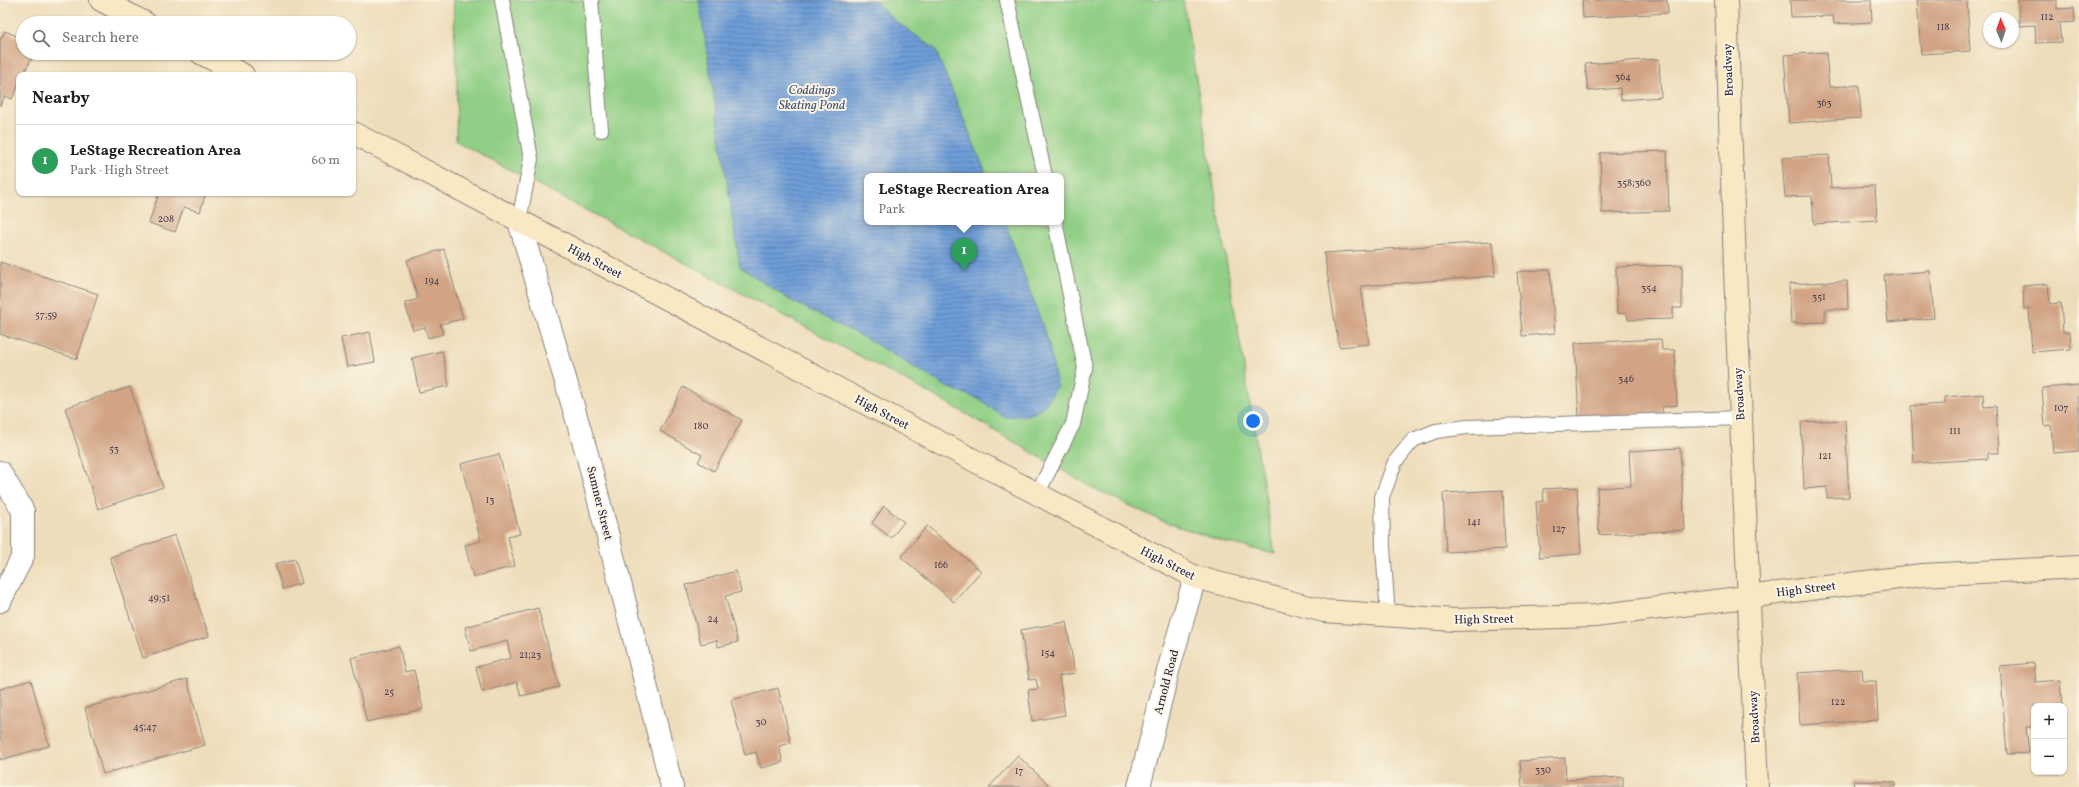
<!DOCTYPE html>
<html lang="en">
<head>
<meta charset="utf-8">
<style>
	body { margin:0; font-family:Vollkorn,serif; background:#f2f2f2; color:#222 }
	.controls { position:absolute; right:12px; bottom:12px; display:grid; overflow:hidden; border-radius:8px; box-shadow:0 1px 3px #0004 }
	.controls button { width:36px; height:36px; display:grid; place-items:center; padding:0; border:0; border-bottom:1px solid #e0e0e0; background:#fff; color:#222; font:20px sans-serif }
	.compass { position:absolute; left:1983px; top:12px; width:36px; height:36px; border-radius:50%; background:#fff; box-shadow:0 1px 3px #0004; rotate:358deg }
	.you { position:absolute; left:1253px; top:421px; width:14px; height:14px; margin:-10px; border:3px solid #fff; border-radius:50%; background:#1a73e8; box-shadow:0 0 0 6px #1a73e833 }
	.badge { display:grid; place-items:center; width:26px; height:26px; border-radius:50%; background:#c8321e; color:#fff; font-size:13px; font-weight:700 }
	.pin { position:absolute; translate:-50% -33px; filter:drop-shadow(0 1px 2px #0008) }
	.pin::after { content:''; position:absolute; top:21px; width:14px; height:12px; background:inherit; clip-path:polygon(0 0,100% 0,50% 100%) }
	.popup { position:absolute; left:864px; top:173px; width:200px; height:52px; box-sizing:border-box; display:grid; place-content:center; border-radius:8px; background:#fff; filter:drop-shadow(0 1px 3px #0005); font-size:13px; white-space:nowrap; color:#767676 }
	.popup b { font-size:15px; color:#222 }
	.popup::after { content:''; position:absolute; left:50%; top:100%; margin-left:-8px; border:8px solid transparent; border-top-color:#fff }
	.list { margin:0; padding:0; list-style:none }
	h2 { display:flex; justify-content:space-between; align-items:center; height:52px; margin:0; padding:0 16px; font-size:17px }
	h2 small { font-size:13px; font-weight:400; color:#767676 }
	.list li { display:grid; grid-template-columns:26px 1fr auto; gap:12px; align-items:center; box-sizing:border-box; height:72px; padding:0 16px; border-top:1px solid #e0e0e0 }
	.list b { display:block; font-size:15px; white-space:nowrap }
	.list p { margin:0; font-size:13px; white-space:nowrap; color:#767676 }
	.list em { font-size:13px; font-style:normal; color:#767676 }
	.icon { flex:none; width:22px; height:22px; fill:none; stroke:currentColor; stroke-width:2; stroke-linecap:round; stroke-linejoin:round }
	.map { position:relative; flex:none; width:2079px; height:787px; overflow:hidden }
	.search { position:absolute; background:#fff; box-shadow:0 1px 3px #0004; left:16px; top:16px; width:340px; height:44px; display:flex; align-items:center; gap:10px; box-sizing:border-box; padding:0 14px; border-radius:22px; color:#767676; font-size:15px }
	.panel { position:absolute; background:#fff; box-shadow:0 1px 3px #0004; left:16px; top:72px; width:340px; height:124px; border-radius:8px }
	.map>svg:first-child { display:block }
	.park { fill:#90cf85; stroke:#597860; fill-rule:evenodd }
	.water { fill:url(#water-rules); stroke:#486089 }
	.building { fill:#d2a485 }
	.lines { fill:none; stroke-linecap:round; stroke-linejoin:round }
	.lane-casing { stroke:#88807a; stroke-width:16 }
	.street-casing { stroke:#88807a; stroke-width:24 }
	.secondary-casing { stroke:#88807a; stroke-width:24 }
	.lane { stroke:#fff; stroke-width:14 }
	.street { stroke:#fff; stroke-width:22 }
	.secondary { stroke:#f8e8c3; stroke-width:22 }
	.labels { text-anchor:middle; stroke-width:4; stroke-linejoin:round; paint-order:stroke }
	.number-label { font-size:10px; fill:#4e424e }
	.street-label { font-size:12px; fill:#22223b; stroke:#fcf5e5 }
	.water-label { font-size:13px; font-style:italic; fill:#405379; stroke:#fcf5e5 }
</style>
</head>
<body>
<div class="map">
<svg width="2079" height="787" viewBox="0 0 2079 787">
	<defs>
		<pattern id="water-rules" width="6" height="5" patternUnits="userSpaceOnUse"><rect width="6" height="5" fill="#6e9dd7"/><path d="M0 2.5h6" fill="none" stroke="#5a80b0"/></pattern>
	</defs>
	<rect width="100%" height="100%" fill="#fcf5e5"/>
	<filter id="ink" filterUnits="userSpaceOnUse"><feTurbulence type="fractalNoise" baseFrequency=".025" numOctaves="2"/><feDisplacementMap in="SourceGraphic" scale="8" xChannelSelector="R" yChannelSelector="G"/><feConvolveMatrix kernelMatrix="1 2 1 2 8 2 1 2 1" color-interpolation-filters="sRGB"/></filter>
	<filter id="wash" filterUnits="userSpaceOnUse"><feTurbulence type="fractalNoise" baseFrequency=".012" numOctaves="4" result="noise"/><feDisplacementMap in="SourceGraphic" scale="16" xChannelSelector="R" yChannelSelector="G"/><feGaussianBlur stdDeviation="0.9" result="paint"/><feColorMatrix in="noise" values="0 0 0 0 0 0 0 0 0 0 0 0 0 0 0 0 0 1.4 0 .05"/><feComposite in="paint" operator="in"/></filter>
	<g filter="url(#wash)">
		<rect width="100%" height="100%" fill="#edddba"/>
		<path class="park" d="M 453,0 L 1183,0 L 1275,554 L 1221,541 L 1162,521 L 1091,487 L 944,401 L 456,141 L 457,79 ZM 867,176 L 1061,176 L 1061,222 L 867,222 Z"/>
		<path class="water" d="M 699,0 L 874,0 L 894,20 L 935,49 L 987,176 L 867,176 L 867,222 L 1005,222 L 1048,341 L 1057,386 C 1041,415 1036,415 1004,417 L 979,399 L 947,387 L 867,339 L 790,300 L 740,267 Z"/>
		<g id="blocks">
			<path class="building" d="M 1582,0 L 1667,0 L 1668,13 L 1583,18 Z
				M 1790,0 L 1871,0 L 1872,22 L 1834,24 L 1833,16 L 1791,17 Z
				M 1917,0 L 1967,0 L 1970,51 L 1921,54 Z
				M 2018,0 L 2057,0 L 2057,9 L 2074,8 L 2075,22 L 2059,23 L 2061,42 L 2036,43 L 2035,25 L 2020,26 Z
				M 5,31 L 23,39 L 23,53 L 34,53 L 23,75 L 19,75 L 19,84 L 12,99 L 5,96 L 0,106 L 0,40 Z
				M 1826,52 L 1829,87 L 1859,85 L 1861,118 L 1789,123 L 1784,55 Z
				M 1659,59 L 1661,97 L 1621,100 L 1620,88 L 1588,91 L 1585,64 Z
				M 1667,151 L 1669,211 L 1602,213 L 1600,153 Z
				M 1829,155 L 1831,188 L 1875,186 L 1877,220 L 1814,224 L 1812,196 L 1785,197 L 1782,158 Z
				M 159,193 L 206,193 L 200,212 L 184,207 L 175,232 L 149,223 Z
				M 1492,242 L 1495,276 L 1361,286 L 1369,344 L 1339,347 L 1324,253 Z
				M 444,249 L 463,319 L 440,324 L 443,334 L 428,338 L 425,327 L 413,330 L 405,303 L 418,299 L 407,260 Z
				M 0,262 L 98,294 L 77,359 L 0,334 Z
				M 1682,265 L 1682,308 L 1673,308 L 1673,319 L 1628,320 L 1627,314 L 1617,313 L 1616,267 Z
				M 1550,269 L 1555,333 L 1522,336 L 1517,272 Z
				M 1930,271 L 1934,318 L 1888,322 L 1884,275 Z
				M 1847,281 L 1848,309 L 1825,309 L 1825,322 L 1791,323 L 1789,284 Z
				M 2048,284 L 2050,304 L 2061,303 L 2063,332 L 2070,332 L 2071,349 L 2032,352 L 2029,309 L 2024,309 L 2023,286 Z
				M 370,332 L 375,362 L 347,367 L 341,338 Z
				M 1661,339 L 1662,350 L 1675,350 L 1677,405 L 1662,407 L 1663,414 L 1579,418 L 1575,343 Z
				M 442,351 L 449,386 L 419,392 L 412,358 Z
				M 2079,385 L 2079,451 L 2053,453 L 2051,425 L 2045,426 L 2042,388 Z
				M 130,387 L 163,487 L 98,509 L 65,408 Z
				M 683,387 L 742,420 L 714,471 L 698,462 L 702,455 L 660,431 Z
				M 1983,394 L 1984,407 L 1996,406 L 1999,453 L 1988,453 L 1988,459 L 1914,463 L 1911,406 L 1945,404 L 1945,397 Z
				M 1845,420 L 1849,497 L 1827,498 L 1827,487 L 1804,489 L 1801,422 Z
				M 1680,448 L 1685,530 L 1599,535 L 1597,488 L 1631,486 L 1629,451 Z
				M 499,454 L 520,534 L 508,537 L 515,566 L 473,577 L 465,545 L 481,541 L 461,464 Z
				M 1577,487 L 1581,554 L 1540,557 L 1536,502 L 1544,501 L 1543,489 Z
				M 1503,490 L 1505,549 L 1446,552 L 1443,493 Z
				M 884,506 L 904,522 L 891,538 L 872,523 Z
				M 927,526 L 981,571 L 954,602 L 901,557 Z
				M 175,535 L 209,636 L 143,658 L 110,557 Z
				M 295,559 L 302,583 L 282,589 L 275,564 Z
				M 736,571 L 741,592 L 725,596 L 738,642 L 718,647 L 717,640 L 701,644 L 686,585 Z
				M 538,608 L 559,687 L 521,696 L 517,682 L 482,692 L 476,667 L 511,658 L 507,641 L 471,651 L 465,627 Z
				M 1066,622 L 1075,673 L 1059,676 L 1065,715 L 1032,721 L 1028,690 L 1038,689 L 1036,679 L 1029,680 L 1021,630 Z
				M 399,646 L 405,672 L 414,670 L 423,709 L 367,722 L 351,658 Z
				M 2034,663 L 2036,682 L 2060,680 L 2062,706 L 2034,706 L 2034,727 L 2026,727 L 2029,753 L 2007,754 L 2000,666 Z
				M 1862,669 L 1863,681 L 1876,681 L 1878,720 L 1800,725 L 1797,673 Z
				M 187,679 L 205,745 L 103,774 L 85,708 Z
				M 31,680 L 49,746 L 0,760 L 0,689 Z
				M 778,688 L 791,743 L 779,746 L 783,762 L 761,768 L 756,752 L 745,755 L 731,700 Z
				M 1018,756 L 1048,784 L 1045,787 L 989,787 Z
				M 1565,758 L 1566,780 L 1623,777 L 1623,787 L 1522,787 L 1520,761 Z
				M 1854,781 L 1896,782 L 1895,787 L 1853,787 Z"/>
		</g>
	</g>
	<g filter="url(#ink)">
		<use href="#blocks" fill-opacity="0" stroke="#88807a" stroke-width="1"/>
		<g class="lines">
			<g class="lane-casing">
				<path id="lane" d="M 502,0 L 531,159 L 519,221
					M 591,0 L 601,130
					M 1007,0 L 1045,176
					M 1037,494 L 1073,424 L 1085,368 L 1055,222
					M 1388,616 L 1383,547 L 1382,497 L 1395,462 L 1413,440 L 1436,431 L 1467,427 L 1741,418"/>
			</g>
			<g class="street-casing">
				<path id="street" d="M 519,221 L 587,454 L 672,787
					M 0,472 L 23,511 L 23,556 L 0,601
					M 1139,787 L 1168,671 L 1195,577"/>
			</g>
			<g class="secondary-casing">
				<path id="secondary" d="M 101,0 L 145,23
					M 1726,0 L 1737,326 L 1757,787
					M 201,53 L 243,75
					M 353,133 L 1195,577 L 1324,611 L 1455,620 L 1595,616 L 1922,575 L 2079,567"/>
			</g>
			<use href="#lane" class="lane"/>
			<use href="#street" class="street"/>
			<use href="#secondary" class="secondary"/>
		</g>
	</g>
	<g class="labels">
		<g class="number-label">
			<text x="2047" y="20">112</text>
			<text x="1943" y="30">118</text>
			<text x="1623" y="80">364</text>
			<text x="1824" y="106">363</text>
			<text x="1634" y="186">358;360</text>
			<text x="166" y="222">208</text>
			<text x="432" y="284">194</text>
			<text x="1649" y="291">354</text>
			<text x="1819" y="300">351</text>
			<text x="46" y="318">57;59</text>
			<text x="1626" y="382">346</text>
			<text x="2061" y="411">107</text>
			<text x="701" y="429">180</text>
			<text x="1955" y="434">111</text>
			<text x="114" y="452">53</text>
			<text x="1825" y="459">121</text>
			<text x="490" y="503">13</text>
			<text x="1474" y="525">141</text>
			<text x="1559" y="532">127</text>
			<text x="941" y="568">166</text>
			<text x="159" y="601">49;51</text>
			<text x="713" y="622">24</text>
			<text x="1048" y="656">154</text>
			<text x="530" y="658">21;23</text>
			<text x="389" y="695">25</text>
			<text x="1838" y="705">122</text>
			<text x="761" y="725">30</text>
			<text x="145" y="730">45;47</text>
			<text x="1543" y="773">330</text>
			<text x="1019" y="774">17</text>
		</g>
		<g class="street-label">
			<text transform="translate(1728 70) rotate(-92)" y="4">Broadway</text>
			<text transform="translate(595 261) rotate(28)" y="4">High Street</text>
			<text transform="translate(1739 394) rotate(-93)" y="4">Broadway</text>
			<text transform="translate(882 412) rotate(28)" y="4">High Street</text>
			<text transform="translate(600 503) rotate(76)" y="4">Sumner Street</text>
			<text transform="translate(1168 563) rotate(27)" y="4">High Street</text>
			<text transform="translate(1806 589) rotate(-7)" y="4">High Street</text>
			<text transform="translate(1484 619) rotate(-1)" y="4">High Street</text>
			<text transform="translate(1166 682) rotate(-75)" y="4">Arnold Road</text>
			<text transform="translate(1754 717) rotate(-93)" y="4">Broadway</text>
		</g>
		<g class="water-label">
			<text x="812" y="94">Coddings<tspan x="812" dy="15">Skating Pond</tspan></text>
		</g>
	</g>
</svg>
<div class="controls">
<button>+</button>
<button>−</button>
</div>
<svg class="compass" viewBox="-18 -18 36 36"><path d="M0-13l5 13h-10z" fill="#e53935"/><path d="M0 13l5-13h-10z" fill="#767676"/></svg>
<div class="you"></div>
<div class="pin badge" style="left:964px;top:271px;background:#2e9e5b">1</div>
<div class="popup"><b>LeStage Recreation Area</b>Park</div>
<div class="search"><svg class="icon" aria-label="search" viewBox="0 0 24 24"><circle cx="10" cy="10" r="6"/><path d="M15 15l6 6"/></svg>Search here</div>
<section class="panel">
<h2>Nearby<small></small></h2>
<ul class="list">
<li><span class="badge" style="background:#2e9e5b">1</span><div><b>LeStage Recreation Area</b><p>Park · High Street</p></div><em>60 m</em></li>
</ul>
</section>
</div>
</body>
</html>
